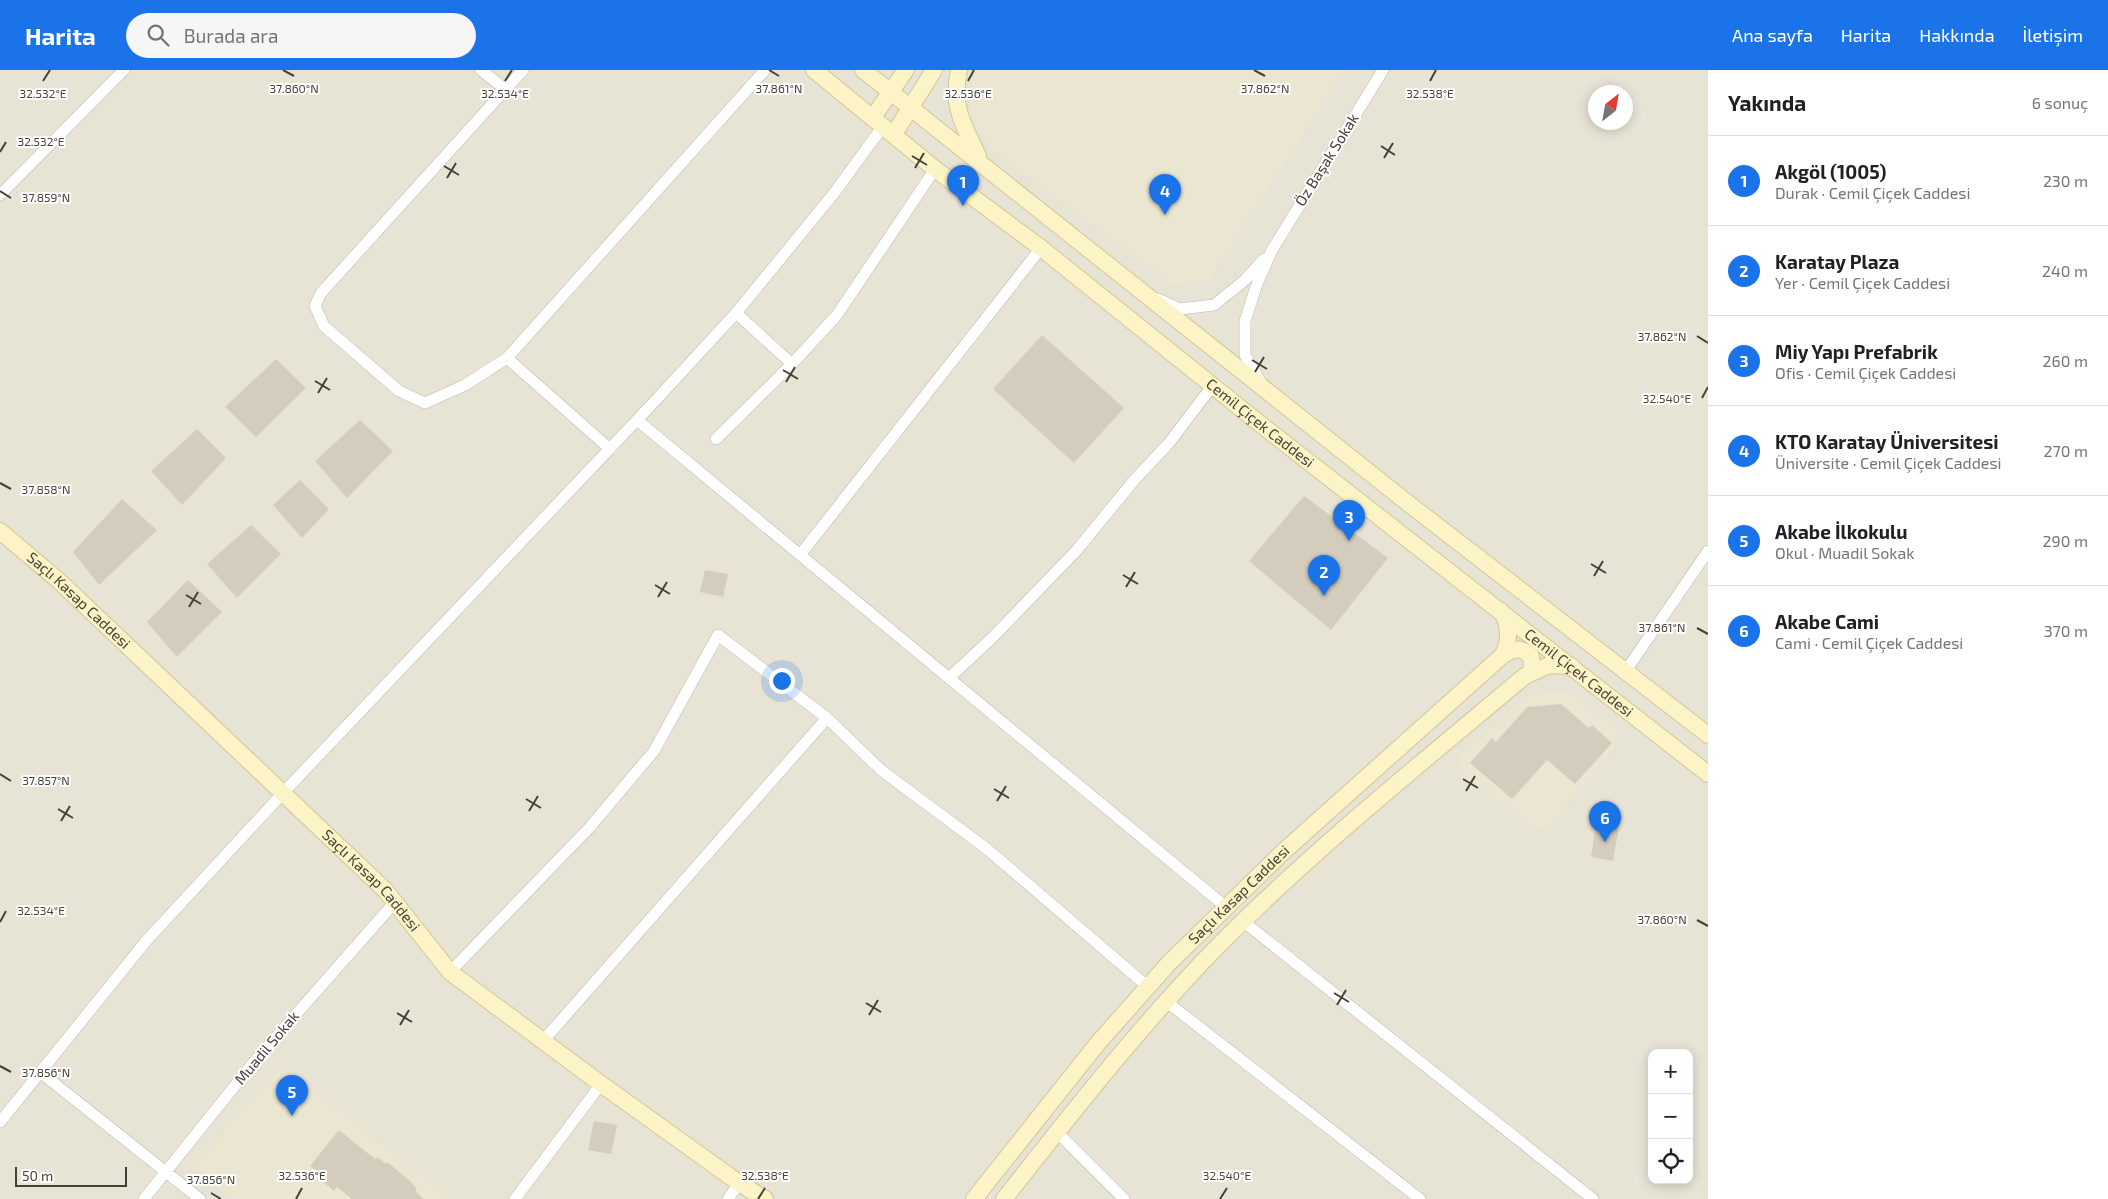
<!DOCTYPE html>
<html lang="tr">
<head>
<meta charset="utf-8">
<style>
	body { margin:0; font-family:"Exo 2",sans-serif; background:#f6f6f6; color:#202124 }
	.controls { position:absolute; right:15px; bottom:15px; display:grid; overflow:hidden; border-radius:10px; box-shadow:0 2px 12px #0003 }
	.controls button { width:45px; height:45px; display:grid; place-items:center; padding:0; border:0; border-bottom:1px solid #e0e0e0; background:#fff; color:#202124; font:25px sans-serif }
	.compass { position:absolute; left:1588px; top:15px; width:45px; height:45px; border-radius:50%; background:#fff; box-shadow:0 2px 12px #0003; rotate:31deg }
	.scale { position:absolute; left:15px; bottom:12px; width:112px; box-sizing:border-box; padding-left:5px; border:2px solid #464136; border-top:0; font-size:14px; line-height:18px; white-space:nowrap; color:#464136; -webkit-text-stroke:4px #fff; paint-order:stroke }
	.you { position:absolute; left:781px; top:610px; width:18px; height:18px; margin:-12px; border:4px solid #fff; border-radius:50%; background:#1a73e8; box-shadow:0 0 0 8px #1a73e833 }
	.badge { display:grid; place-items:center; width:32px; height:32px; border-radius:50%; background:#1a73e8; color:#fff; font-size:16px; font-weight:700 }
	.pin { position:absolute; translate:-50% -41px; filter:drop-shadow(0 1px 2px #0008) }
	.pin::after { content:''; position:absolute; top:26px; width:18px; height:15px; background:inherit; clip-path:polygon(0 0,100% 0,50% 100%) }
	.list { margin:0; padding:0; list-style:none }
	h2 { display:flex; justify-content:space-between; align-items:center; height:65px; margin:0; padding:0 20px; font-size:21px }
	h2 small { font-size:16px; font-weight:400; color:#757577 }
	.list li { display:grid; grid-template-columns:32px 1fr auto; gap:15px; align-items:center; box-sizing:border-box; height:90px; padding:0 20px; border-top:1px solid #e0e0e0 }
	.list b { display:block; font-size:19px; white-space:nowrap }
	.list p { margin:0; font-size:16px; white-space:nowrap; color:#757577 }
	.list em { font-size:16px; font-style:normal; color:#757577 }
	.icon { flex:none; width:28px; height:28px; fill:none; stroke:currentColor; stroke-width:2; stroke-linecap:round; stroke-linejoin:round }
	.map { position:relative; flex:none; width:1708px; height:1129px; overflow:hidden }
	header { display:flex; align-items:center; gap:30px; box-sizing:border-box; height:70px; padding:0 25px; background:#1a73e8; color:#fff }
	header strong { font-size:24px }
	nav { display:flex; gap:28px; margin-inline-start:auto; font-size:18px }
	.search { width:350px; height:45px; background:#f6f6f6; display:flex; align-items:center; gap:12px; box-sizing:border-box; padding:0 18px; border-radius:28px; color:#757577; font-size:19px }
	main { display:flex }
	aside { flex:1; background:#fff }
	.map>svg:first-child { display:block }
	.residential { fill:#e7e3d5; fill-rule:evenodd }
	.education { fill:#ebe6d1 }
	.building { fill:#d4cdbd }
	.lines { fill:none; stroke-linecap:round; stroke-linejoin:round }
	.street-casing { stroke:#beb9aa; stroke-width:12 }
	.secondary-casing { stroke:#d1c798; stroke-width:18 }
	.street { stroke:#fff; stroke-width:11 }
	.secondary { stroke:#fcf4c7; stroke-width:16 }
	.ticks { fill:none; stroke:#464136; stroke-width:2 }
	.labels { text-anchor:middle; stroke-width:4; stroke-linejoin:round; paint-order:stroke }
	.street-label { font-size:15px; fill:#464136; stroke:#fff }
	.ticks-label { font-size:12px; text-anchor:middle; fill:#464136; stroke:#fff; stroke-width:4; stroke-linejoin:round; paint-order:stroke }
</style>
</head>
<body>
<header>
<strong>Harita</strong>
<div class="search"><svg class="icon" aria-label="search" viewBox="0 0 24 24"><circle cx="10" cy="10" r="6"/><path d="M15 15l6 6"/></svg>Burada ara</div>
<nav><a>Ana sayfa</a><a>Harita</a><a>Hakkında</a><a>İletişim</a></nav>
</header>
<main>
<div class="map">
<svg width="1708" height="1129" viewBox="0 0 1708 1129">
	<rect width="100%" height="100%" fill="#f3f0e7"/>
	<path class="residential" d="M 0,0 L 1708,0 L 1708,1129 L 0,1129 ZM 1596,22 L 1626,22 L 1626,52 L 1596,52 ZM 1652,983 L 1689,983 L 1689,1110 L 1652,1110 Z"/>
	<path class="education" d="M 974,0 L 1345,0 L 1209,210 L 1172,214 L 992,80 L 969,43 Z
		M 1570,622 L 1618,660 L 1618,675 L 1549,757 L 1534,757 L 1460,701 L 1459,686 L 1530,624 Z
		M 283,995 L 449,1129 L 231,1129 L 192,1097 Z"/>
	<path class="building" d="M 1042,265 L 1124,338 L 1074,393 L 993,319 Z
		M 276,289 L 306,318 L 256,367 L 225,337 Z
		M 360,350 L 393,381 L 347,428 L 315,391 Z
		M 197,359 L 226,388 L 182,435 L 151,401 Z
		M 300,410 L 329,439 L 302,468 L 273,435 Z
		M 1304,426 L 1388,488 L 1331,560 L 1249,491 Z
		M 122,429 L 157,460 L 99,515 L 73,482 Z
		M 251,455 L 281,484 L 237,528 L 207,494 Z
		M 705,500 L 728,504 L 723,527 L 700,522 Z
		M 188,510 L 222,542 L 177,587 L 147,552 Z
		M 1561,634 L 1589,658 L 1592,655 L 1612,673 L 1575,714 L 1547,690 L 1512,729 L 1470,693 L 1492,668 L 1496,672 L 1527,637 Z
		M 1596,753 L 1619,757 L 1613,791 L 1591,787 Z
		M 594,1051 L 617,1055 L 611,1084 L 588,1080 Z
		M 339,1060 L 375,1089 L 377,1087 L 386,1094 L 387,1092 L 409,1110 L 417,1119 L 415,1121 L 424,1129 L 352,1129 L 337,1117 L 334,1121 L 322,1111 L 325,1107 L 310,1096 Z"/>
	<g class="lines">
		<g class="street-casing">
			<path id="street" d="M 481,0 L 506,20
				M 523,0 L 321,223 L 315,236 L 324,256 L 399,321 L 425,333 L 465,315 L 507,288 L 765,0
				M 0,125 L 124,0
				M 1158,229 L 1180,239 L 1214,235 L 1245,210 L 1264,189
				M 736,243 L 792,294
				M 507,288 L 610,379
				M 1261,313 L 1245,285 L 1245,251 L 1257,214 L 1272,180 L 1383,0
				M 637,350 L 1226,837
				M 716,369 L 792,294 L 837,245 L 935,99
				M 800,485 L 1041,178
				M 1625,602 L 1708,481
				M 949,608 L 993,567 L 1076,481 L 1136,408 L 1169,373 L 1213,315
				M 1244,852 L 1593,1129
				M 450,902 L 590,757 L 654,681 L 718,565 L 827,648 L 881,700 L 987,779 L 1147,916
				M 1167,932 L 1420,1129
				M 543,971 L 827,648
				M 40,1002 L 200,1129
				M 0,1052 L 147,870 L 282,724 L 655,331 L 736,243 L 835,122 L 883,56
				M 1057,1062 L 1124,1129
				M 144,1129 L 254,992 L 395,832
				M 515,1129 L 601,1014
				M 728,1129 L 739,1113"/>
		</g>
		<g class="secondary-casing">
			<g id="secondary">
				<path id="s1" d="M 814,0 L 935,99 L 1041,178 L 1259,353 L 1708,704"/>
				<path d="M 863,0 L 1409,434 L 1708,665"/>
				<path d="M 959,0 C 951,36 963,54 978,86"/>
				<path d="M 873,47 L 906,0"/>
				<path d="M 894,64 L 934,0"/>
				<path id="s2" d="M 0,461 L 58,510 L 385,820 L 450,902 L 601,1014 L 739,1113 L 765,1129"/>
				<path d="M 1503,585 C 1514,578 1521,577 1531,586 L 1532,601"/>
				<path id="s3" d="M 974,1129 L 1098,973 L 1169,893 L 1283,782 L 1503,585 C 1510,569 1510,556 1501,541"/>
				<path d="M 1004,1129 C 1072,1043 1139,957 1216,878 C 1312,781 1420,694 1525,606 L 1549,595 L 1571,596"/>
			</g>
		</g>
		<use href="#street" class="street"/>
		<use href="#secondary" class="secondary"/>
	</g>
	<path class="ticks" d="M 283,0 L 294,6M 769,0 L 779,6M 1254,0 L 1265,6M 43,11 L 50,0M 505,11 L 512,0M 968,11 L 974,0M 1430,11 L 1436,0M 1381,76 L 1395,85M 0,82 L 6,72M 912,86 L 927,95M 1384,88 L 1393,73M 444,96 L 459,105M 915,98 L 924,83M 447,108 L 456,93M 0,121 L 11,128M 1697,266 L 1708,273M 1252,290 L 1267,299M 783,300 L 798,309M 1255,302 L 1264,287M 315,311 L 330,320M 786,312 L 795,297M 318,323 L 327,308M 1702,328 L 1708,317M 0,413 L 11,419M 1591,494 L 1606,503M 1123,505 L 1138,514M 1594,506 L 1603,491M 655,515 L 670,524M 1126,517 L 1135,502M 186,525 L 201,534M 658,527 L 667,512M 189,537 L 198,522M 1697,558 L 1708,564M 0,704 L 11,711M 1463,709 L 1478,718M 994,719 L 1009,728M 1466,721 L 1475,706M 526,729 L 541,738M 997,731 L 1006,716M 58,739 L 73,748M 529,741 L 538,726M 61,751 L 70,736M 1697,850 L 1708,856M 0,852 L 6,841M 1334,923 L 1349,932M 866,933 L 881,942M 1337,935 L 1346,920M 397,943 L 412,952M 869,945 L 878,930M 400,955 L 409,940M 0,996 L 11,1002M 211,1123 L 221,1129M 296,1129 L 302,1118M 758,1129 L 765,1118M 1220,1129 L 1227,1118"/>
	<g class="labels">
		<g class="street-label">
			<text transform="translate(1327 90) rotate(-58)" y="5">Öz Başak Sokak</text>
			<text dy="5" stroke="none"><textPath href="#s1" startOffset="569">Cemil Çiçek Caddesi</textPath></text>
			<text dy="5" stroke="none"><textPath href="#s2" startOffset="105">Saçlı Kasap Caddesi</textPath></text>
			<text dy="5" stroke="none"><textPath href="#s1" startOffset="974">Cemil Çiçek Caddesi</textPath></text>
			<text dy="5" stroke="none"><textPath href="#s2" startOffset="510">Saçlı Kasap Caddesi</textPath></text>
			<text dy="5" stroke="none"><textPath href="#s3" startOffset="404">Saçlı Kasap Caddesi</textPath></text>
			<text transform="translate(267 978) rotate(-50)" y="5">Muadil Sokak</text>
		</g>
	</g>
	<g class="ticks-label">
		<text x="294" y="23">37.860°N</text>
		<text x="779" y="23">37.861°N</text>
		<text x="1265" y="23">37.862°N</text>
		<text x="43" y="28">32.532°E</text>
		<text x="505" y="28">32.534°E</text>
		<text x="968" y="28">32.536°E</text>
		<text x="1430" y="28">32.538°E</text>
		<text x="41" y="76">32.532°E</text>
		<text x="46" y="132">37.859°N</text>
		<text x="1662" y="271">37.862°N</text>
		<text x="1667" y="333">32.540°E</text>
		<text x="46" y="424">37.858°N</text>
		<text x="1662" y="562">37.861°N</text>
		<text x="46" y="715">37.857°N</text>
		<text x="41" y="845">32.534°E</text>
		<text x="1662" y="854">37.860°N</text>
		<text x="46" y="1007">37.856°N</text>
		<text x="302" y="1110">32.536°E</text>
		<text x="765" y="1110">32.538°E</text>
		<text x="1227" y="1110">32.540°E</text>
		<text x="211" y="1114">37.856°N</text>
	</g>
</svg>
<div class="controls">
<button>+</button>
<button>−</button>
<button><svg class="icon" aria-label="locate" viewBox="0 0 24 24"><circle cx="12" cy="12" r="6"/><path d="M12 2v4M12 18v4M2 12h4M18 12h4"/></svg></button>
</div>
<svg class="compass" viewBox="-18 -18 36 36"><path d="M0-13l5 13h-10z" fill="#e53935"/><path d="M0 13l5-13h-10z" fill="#757577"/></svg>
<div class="scale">50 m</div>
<div class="you"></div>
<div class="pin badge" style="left:963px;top:136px">1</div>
<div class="pin badge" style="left:1324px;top:526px">2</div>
<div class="pin badge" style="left:1349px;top:471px">3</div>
<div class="pin badge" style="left:1165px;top:145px">4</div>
<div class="pin badge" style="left:292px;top:1046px">5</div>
<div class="pin badge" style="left:1605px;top:772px">6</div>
</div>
<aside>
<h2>Yakında<small>6 sonuç</small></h2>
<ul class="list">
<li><span class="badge">1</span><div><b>Akgöl (1005)</b><p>Durak · Cemil Çiçek Caddesi</p></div><em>230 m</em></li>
<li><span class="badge">2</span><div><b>Karatay Plaza</b><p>Yer · Cemil Çiçek Caddesi</p></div><em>240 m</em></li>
<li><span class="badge">3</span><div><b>Miy Yapı Prefabrik</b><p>Ofis · Cemil Çiçek Caddesi</p></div><em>260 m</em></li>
<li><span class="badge">4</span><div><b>KTO Karatay Üniversitesi</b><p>Üniversite · Cemil Çiçek Caddesi</p></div><em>270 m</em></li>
<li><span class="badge">5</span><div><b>Akabe İlkokulu</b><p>Okul · Muadil Sokak</p></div><em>290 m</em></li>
<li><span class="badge">6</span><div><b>Akabe Cami</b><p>Cami · Cemil Çiçek Caddesi</p></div><em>370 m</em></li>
</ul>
</aside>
</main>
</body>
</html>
